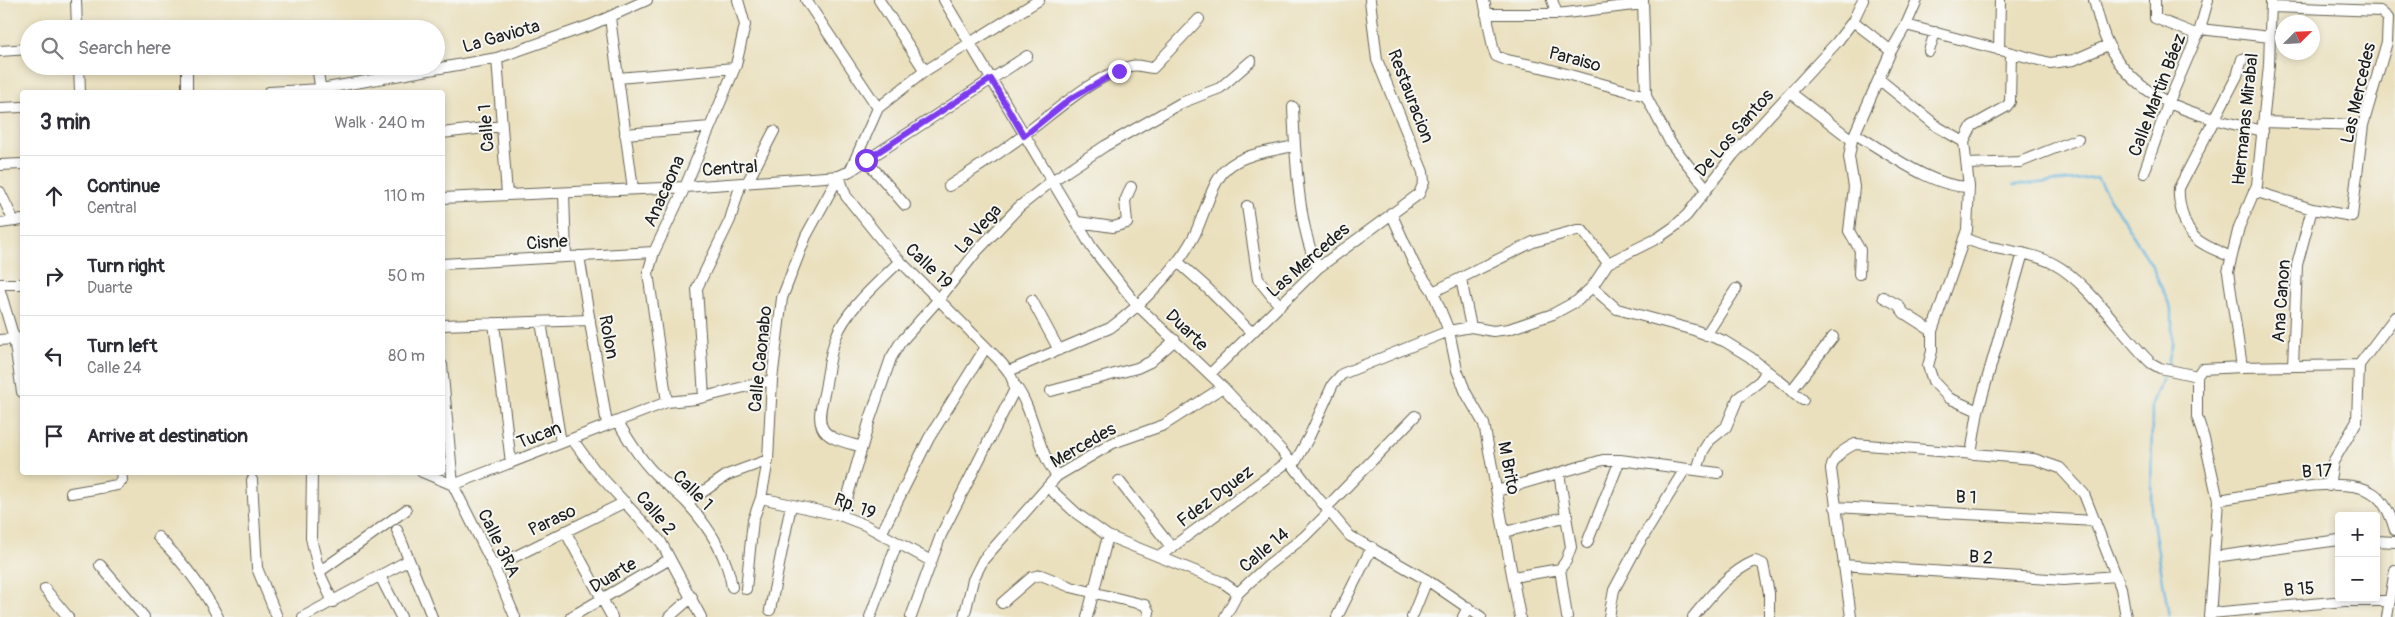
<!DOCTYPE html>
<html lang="en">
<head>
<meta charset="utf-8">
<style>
	body { margin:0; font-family:Pangolin,sans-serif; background:#f7f7f7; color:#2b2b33 }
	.controls { position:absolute; right:15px; bottom:15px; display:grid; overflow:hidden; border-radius:5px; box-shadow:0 2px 8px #0003 }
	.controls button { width:45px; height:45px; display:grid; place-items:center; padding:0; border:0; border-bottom:1px solid #e1e1e2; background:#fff; color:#2b2b33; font:25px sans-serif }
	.compass { position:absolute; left:2275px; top:15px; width:45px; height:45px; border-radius:50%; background:#fff; box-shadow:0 2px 8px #0003; rotate:66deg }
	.stop { position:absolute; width:15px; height:15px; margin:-11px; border:4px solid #7c3aed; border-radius:50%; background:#fff }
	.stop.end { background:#7c3aed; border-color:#fff; box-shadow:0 1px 5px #0008 }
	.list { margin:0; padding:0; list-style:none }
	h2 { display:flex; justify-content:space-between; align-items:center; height:65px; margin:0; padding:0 20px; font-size:21px }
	h2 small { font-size:16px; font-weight:400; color:#7c7c81 }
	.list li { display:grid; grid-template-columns:32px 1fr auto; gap:15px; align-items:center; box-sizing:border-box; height:80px; padding:0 20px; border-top:1px solid #e1e1e2 }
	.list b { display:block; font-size:19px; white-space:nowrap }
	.list p { margin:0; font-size:16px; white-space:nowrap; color:#7c7c81 }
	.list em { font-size:16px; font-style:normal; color:#7c7c81 }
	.icon { flex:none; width:28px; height:28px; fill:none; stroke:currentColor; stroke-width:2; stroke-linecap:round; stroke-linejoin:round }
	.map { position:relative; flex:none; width:2395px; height:617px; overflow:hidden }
	.search { position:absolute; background:#fff; box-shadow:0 2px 8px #0003; left:20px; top:20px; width:425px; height:55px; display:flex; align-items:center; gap:12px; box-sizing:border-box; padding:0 18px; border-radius:28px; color:#7c7c81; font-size:19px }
	.panel { position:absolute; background:#fff; box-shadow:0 2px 8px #0003; left:20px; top:90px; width:425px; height:385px; border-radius:5px }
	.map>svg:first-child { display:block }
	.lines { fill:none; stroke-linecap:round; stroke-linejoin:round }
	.stream { stroke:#61b1dc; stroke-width:2.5 }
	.minor-casing { stroke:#646154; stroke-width:12 }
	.minor { stroke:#fff; stroke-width:10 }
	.route { stroke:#7c3aed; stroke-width:6 }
	.labels { text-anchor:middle; stroke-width:4; stroke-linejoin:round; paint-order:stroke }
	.street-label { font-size:18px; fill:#1c1c1c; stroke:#f6f6f2 }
</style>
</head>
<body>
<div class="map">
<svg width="2395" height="617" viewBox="0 0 2395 617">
	<rect width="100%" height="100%" fill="#f6f6f2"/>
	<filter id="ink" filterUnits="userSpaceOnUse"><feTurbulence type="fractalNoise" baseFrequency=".02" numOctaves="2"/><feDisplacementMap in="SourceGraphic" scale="10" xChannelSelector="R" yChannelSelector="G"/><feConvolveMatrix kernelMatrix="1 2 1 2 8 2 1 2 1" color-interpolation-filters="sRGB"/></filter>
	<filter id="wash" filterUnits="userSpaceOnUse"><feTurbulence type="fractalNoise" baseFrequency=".0096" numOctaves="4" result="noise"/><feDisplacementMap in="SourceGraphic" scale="20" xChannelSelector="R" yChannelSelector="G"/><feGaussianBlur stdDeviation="1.12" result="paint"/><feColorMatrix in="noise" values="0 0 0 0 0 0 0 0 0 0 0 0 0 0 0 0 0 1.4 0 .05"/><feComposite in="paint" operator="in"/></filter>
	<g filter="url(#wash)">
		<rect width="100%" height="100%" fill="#eae0bd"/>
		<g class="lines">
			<path class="stream" d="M 2014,185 L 2097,178 L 2151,264 L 2172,311 L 2172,346 L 2167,368
				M 2165,373 L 2152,403 L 2151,510 L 2169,617"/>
		</g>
	</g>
	<g filter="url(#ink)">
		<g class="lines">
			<g class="minor-casing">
				<path id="minor" d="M 76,0 L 77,29
					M 806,0 L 878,108
					M 879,0 L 925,71
					M 944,0 L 1092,248 L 1137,305 L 1223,387 L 1282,451 L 1314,493 L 1350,536 L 1427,580 L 1481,617
					M 1484,0 L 1493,48 L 1496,56 L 1506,60 L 1541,67 L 1646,96
					M 1552,0 L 1557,14
					M 1643,0 L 1646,96 L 1670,142 L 1707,189
					M 2094,0 C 2098,15 2101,30 2108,44 C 2137,105 2204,117 2263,131
					M 2155,0 L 2155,18 L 2198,35
					M 1486,14 L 1557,14 L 1643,4
					M 610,18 L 633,189
					M 1853,21 L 1891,51
					M 1906,25 L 1917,0
					M 2200,29 L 2270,37
					M 1999,50 L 2000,0
					M 0,51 L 29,49
					M 1929,51 L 1935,32
					M 497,58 L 507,195
					M 79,66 L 80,92
					M 187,66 L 187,92
					M 317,66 L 321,92
					M 618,78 L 734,68
					M 1880,80 L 1938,127 L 1964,142
					M 269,92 L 321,89 L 497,58 L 591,25 L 647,0
					M 1791,93 L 1852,140
					M 1293,107 C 1295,152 1298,229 1318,268
					M 0,108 L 22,107
					M 2263,122 L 2363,125
					M 442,133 L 502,126
					M 625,134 L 710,127
					M 1855,134 C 1887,152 1931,187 1969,187
					M 866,160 L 905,205
					M 1967,164 L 2020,162 L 2078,139
					M 0,165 L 22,164
					M 850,171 L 878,108 L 925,71 L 1039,0
					M 2144,173 L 2168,104 L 2200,29 L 2208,0
					M 839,176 L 846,196 L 891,252 L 997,358 C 1006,368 1015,377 1014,391 L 941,535 L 911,617
					M 747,183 L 774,131
					M 949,186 C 975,169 1001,153 1025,134 C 1056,111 1093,76 1131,66 C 1139,64 1145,68 1153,68 L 1199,19
					M 2254,191 L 2312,209 L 2352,216 L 2363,125 L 2387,42 L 2388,18 L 2380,11 L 2271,7
					M 0,192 L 14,221
					M 564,193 L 566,257
					M 442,198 L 685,187 L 839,176 L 850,171 L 1027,56
					M 1247,206 L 1258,279 L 1280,306
					M 1391,213 L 1414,264 L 1433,292 L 1449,331 L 1457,370 L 1466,393 L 1484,424 L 1520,617
					M 1078,222 L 1113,227 L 1127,223 L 1125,201 L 1131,187
					M 0,223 L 22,220
					M 1965,238 C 1992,252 2026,249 2054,264 C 2088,282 2122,335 2151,363 L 2160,368 L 2197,376
					M 579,256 L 607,424
					M 2231,257 C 2208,246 2190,243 2183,216 C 2180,206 2178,198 2179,188 L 2237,76 L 2242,59
					M 1178,262 L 1205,286 L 1252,333
					M 442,264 L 654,252
					M 1859,274 L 1860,250 L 1849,231 L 1854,187 L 1849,157 L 1852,140 L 1891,51 L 1906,25 L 2050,63 L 2074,60 L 2108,45
					M 1461,279 L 1471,327
					M 0,284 L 22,284
					M 1592,287 L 1617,309 L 1694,330 L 1724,341 L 1750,357 L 1803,400
					M 0,291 L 14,338 L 22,392
					M 1433,292 L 1533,242 L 1577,230 L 1582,230 L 1608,263
					M 1883,297 L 1898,305 L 1904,313 L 1932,331
					M 1032,300 L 1059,350
					M 541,322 L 561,443
					M 494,323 L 511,463
					M 442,325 L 590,320
					M 1706,335 L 1736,289
					M 0,340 L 22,338
					M 442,365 L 453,485 L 494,567 L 515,617
					M 2293,366 L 2297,265 L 2312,209
					M 2242,367 L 2359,365
					M 1009,371 L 1110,328 C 1139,307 1176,270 1193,238 C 1203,220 1211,183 1226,169 C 1243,153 1273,151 1294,146
					M 1210,374 L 1318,268 L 1419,194 L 1424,182 L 1423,172 L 1377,60 L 1370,0
					M 2197,376 L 2202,369 L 2242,367 L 2228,272 L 2239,227 L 2257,185 L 2269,65 L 2271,1
					M 2197,376 L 2197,416 L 2205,442 L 2218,500 L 2210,617
					M 1015,385 C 1035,412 1035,447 1057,476
					M 1051,391 L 1137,368 L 1150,362 L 1175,340
					M 1791,391 L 1833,337
					M 704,397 L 697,288 L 730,220 L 741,183
					M 667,402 L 648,273 L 654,252 L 685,187 L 736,65 L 745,25 L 738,0
					M 1978,411 L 1949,398 L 1933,381 L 1928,366 L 1932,351 L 1932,331 L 1967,230 L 1969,187 L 1964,142 L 1972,126 L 2006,107 L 2010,102 L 2011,53
					M 618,422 C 629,441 640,459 656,475 C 666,485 678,493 687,503 C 710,528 727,555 732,587
					M 572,439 L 594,469 L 661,542 L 701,617
					M 862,447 C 850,443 827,440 822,427 C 817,416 823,400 825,389 C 828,372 830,353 836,337 C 846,309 880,281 900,261
					M 1971,454 L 1978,411 L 2023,253
					M 1293,466 L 1309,437 L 1333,384 L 1342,374 L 1449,331 L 1471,327 L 1493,331 L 1509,329 L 1553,314 L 1577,301 L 1592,287 L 1608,263 L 1658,238 L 1674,227 L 1687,215 L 1733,155 L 1837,42 L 1853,21 L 1863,0
					M 1697,470 L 1703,451 L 1710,440 L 1726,427 L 1738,398 L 1760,381 L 1767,371
					M 312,472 L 311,538 L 319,572 L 333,602
					M 422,472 L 453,485 L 667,402 L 696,399 L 772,380
					M 252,480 L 257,568 L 277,617
					M 1119,481 L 1172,548
					M 2329,486 L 2333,462 L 2357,421 L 2359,365 L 2395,317
					M 1048,487 L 1076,513 L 1108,536 L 1222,582 L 1238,593
					M 1497,491 L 1603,460 L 1620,460 L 1718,473
					M 71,493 L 117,485 L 122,480 L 121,472
					M 761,498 L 842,516 L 865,525 L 931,561
					M 2218,500 C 2254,495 2340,474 2371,492 C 2384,499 2391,516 2395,530
					M 687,503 L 727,475 L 768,460
					M 1835,507 L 2095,521
					M 1326,508 L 1415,416
					M 842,516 L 870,419 L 891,358 L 900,343 L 939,299 L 977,251 L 1019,207 L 1052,181 L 1105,146 L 1181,103 L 1220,88 L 1251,61
					M 397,530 L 432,617
					M 565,531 L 612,617
					M 1505,532 L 1568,516
					M 881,534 L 929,438 L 986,347
					M 158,537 C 183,562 202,586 218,617
					M 2376,541 L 2395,542
					M 1587,543 L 1620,460
					M 1160,556 L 1289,461
					M 2214,557 L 2339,540
					M 100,565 L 144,617
					M 1843,565 L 2064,580 L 2116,576
					M 494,567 L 625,502
					M 1560,569 L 1567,617
					M 319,572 L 406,510
					M 380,576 L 401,617
					M 1513,577 L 1560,569 L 1566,561 L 1571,547 L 1559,473
					M 45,589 L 68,617
					M 746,589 L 753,520 L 761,498 L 768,460 L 772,380 L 782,298 L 806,236 L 839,176
					M 1002,603 L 1032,577 L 1041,575 L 1071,587 L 1145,605 L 1149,612 L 1148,617
					M 770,610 L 791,505
					M 2211,613 L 2345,601 L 2390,601
					M 303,617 L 409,560
					M 571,617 L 670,559
					M 669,617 L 692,597
					M 870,617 L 897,543
					M 964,617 L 973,580 L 983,560 L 1057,476 L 1113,443 L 1164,425 L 1223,387
					M 1087,617 L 1108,536
					M 1225,617 L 1238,593 L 1268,565 L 1304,537 L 1329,512
					M 1337,617 L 1372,547
					M 1412,617 L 1427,580
					M 1463,617 L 1468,607
					M 1609,617 L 1614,590 L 1638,545 L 1685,469
					M 1693,617 C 1711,595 1729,572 1755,561 L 1763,564 L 1769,593 L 1769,617
					M 1851,617 L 1831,469 C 1834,456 1843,450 1855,444 L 2034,459 L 2060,468 L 2084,494 L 2121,588 L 2126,617
					M 2387,617 L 2395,570"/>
			</g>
			<use href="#minor" class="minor"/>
		</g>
	</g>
	<g class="lines" filter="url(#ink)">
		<path class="route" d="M 866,160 L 991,79 L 1024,136 L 1070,99 L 1119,71"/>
	</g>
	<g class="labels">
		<g class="street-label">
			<text transform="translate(501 36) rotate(-16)" y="6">La Gaviota</text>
			<text transform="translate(1575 59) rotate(15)" y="6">Paraiso</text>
			<text transform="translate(2358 93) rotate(-77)" y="6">Las Mercedes</text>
			<text transform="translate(2157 95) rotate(-69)" y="6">Calle Martin Báez</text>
			<text transform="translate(1411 96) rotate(69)" y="6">Restauracion</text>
			<text transform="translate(2245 119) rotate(-84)" y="6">Hermanas Mirabal</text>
			<text transform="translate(486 128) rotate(-94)" y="6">Calle 1</text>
			<text transform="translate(1734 133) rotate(-49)" y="6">De Los Santos</text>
			<text transform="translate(730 168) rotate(-4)" y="6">Central</text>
			<text transform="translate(664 191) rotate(-66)" y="6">Anacaona</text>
			<text transform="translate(978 229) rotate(-48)" y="6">La Vega</text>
			<text transform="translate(547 242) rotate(-4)" y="6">Cisne</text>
			<text transform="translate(1308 260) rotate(-41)" y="6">Las Mercedes</text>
			<text transform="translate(929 266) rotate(44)" y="6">Calle 19</text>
			<text transform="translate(2281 301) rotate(-86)" y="6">Ana Canon</text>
			<text transform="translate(1187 330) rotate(44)" y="6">Duarte</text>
			<text transform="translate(609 337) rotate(80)" y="6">Rolon</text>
			<text transform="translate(760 359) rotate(-84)" y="6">Calle Caonabo</text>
			<text transform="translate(539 435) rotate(-21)" y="6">Tucan</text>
			<text transform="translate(1083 445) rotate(-30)" y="6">Mercedes</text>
			<text transform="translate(1509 468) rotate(79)" y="6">M Brito</text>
			<text transform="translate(2317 471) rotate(-3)" y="6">B 17</text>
			<text transform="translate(693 490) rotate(45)" y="6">Calle 1</text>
			<text transform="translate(1215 496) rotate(-37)" y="6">Fdez Dguez</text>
			<text transform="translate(1966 497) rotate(3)" y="6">B 1</text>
			<text transform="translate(855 506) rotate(21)" y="6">Rp. 19</text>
			<text transform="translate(656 513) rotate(50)" y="6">Calle 2</text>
			<text transform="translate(552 520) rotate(-26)" y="6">Paraso</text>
			<text transform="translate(499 543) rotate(64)" y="6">Calle 3RA</text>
			<text transform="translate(1264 550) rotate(-40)" y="6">Calle 14</text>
			<text transform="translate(1981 557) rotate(4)" y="6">B 2</text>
			<text transform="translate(613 575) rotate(-31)" y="6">Duarte</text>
			<text transform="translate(2299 589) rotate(-5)" y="6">B 15</text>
		</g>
	</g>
</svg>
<div class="controls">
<button>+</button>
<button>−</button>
</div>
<svg class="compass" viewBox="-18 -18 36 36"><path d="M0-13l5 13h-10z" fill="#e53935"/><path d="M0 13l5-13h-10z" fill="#7c7c81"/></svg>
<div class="stop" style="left:866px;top:160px"></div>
<div class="stop end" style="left:1119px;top:71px"></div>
<div class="search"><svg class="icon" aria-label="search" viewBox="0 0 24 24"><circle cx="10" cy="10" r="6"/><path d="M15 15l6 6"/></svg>Search here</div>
<section class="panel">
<h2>3 min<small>Walk · 240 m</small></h2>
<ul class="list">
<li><svg class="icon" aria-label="ahead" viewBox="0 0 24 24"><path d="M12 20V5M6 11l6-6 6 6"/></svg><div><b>Continue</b><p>Central</p></div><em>110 m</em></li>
<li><svg class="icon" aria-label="right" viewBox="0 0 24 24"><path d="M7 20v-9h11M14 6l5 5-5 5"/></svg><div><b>Turn right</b><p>Duarte</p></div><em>50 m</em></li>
<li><svg class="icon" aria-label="left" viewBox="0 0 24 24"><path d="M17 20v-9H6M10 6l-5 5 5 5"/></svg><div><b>Turn left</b><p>Calle 24</p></div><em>80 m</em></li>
<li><svg class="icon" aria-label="arrive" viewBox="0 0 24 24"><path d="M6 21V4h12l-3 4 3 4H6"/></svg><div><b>Arrive at destination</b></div></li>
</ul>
</section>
</div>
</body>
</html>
